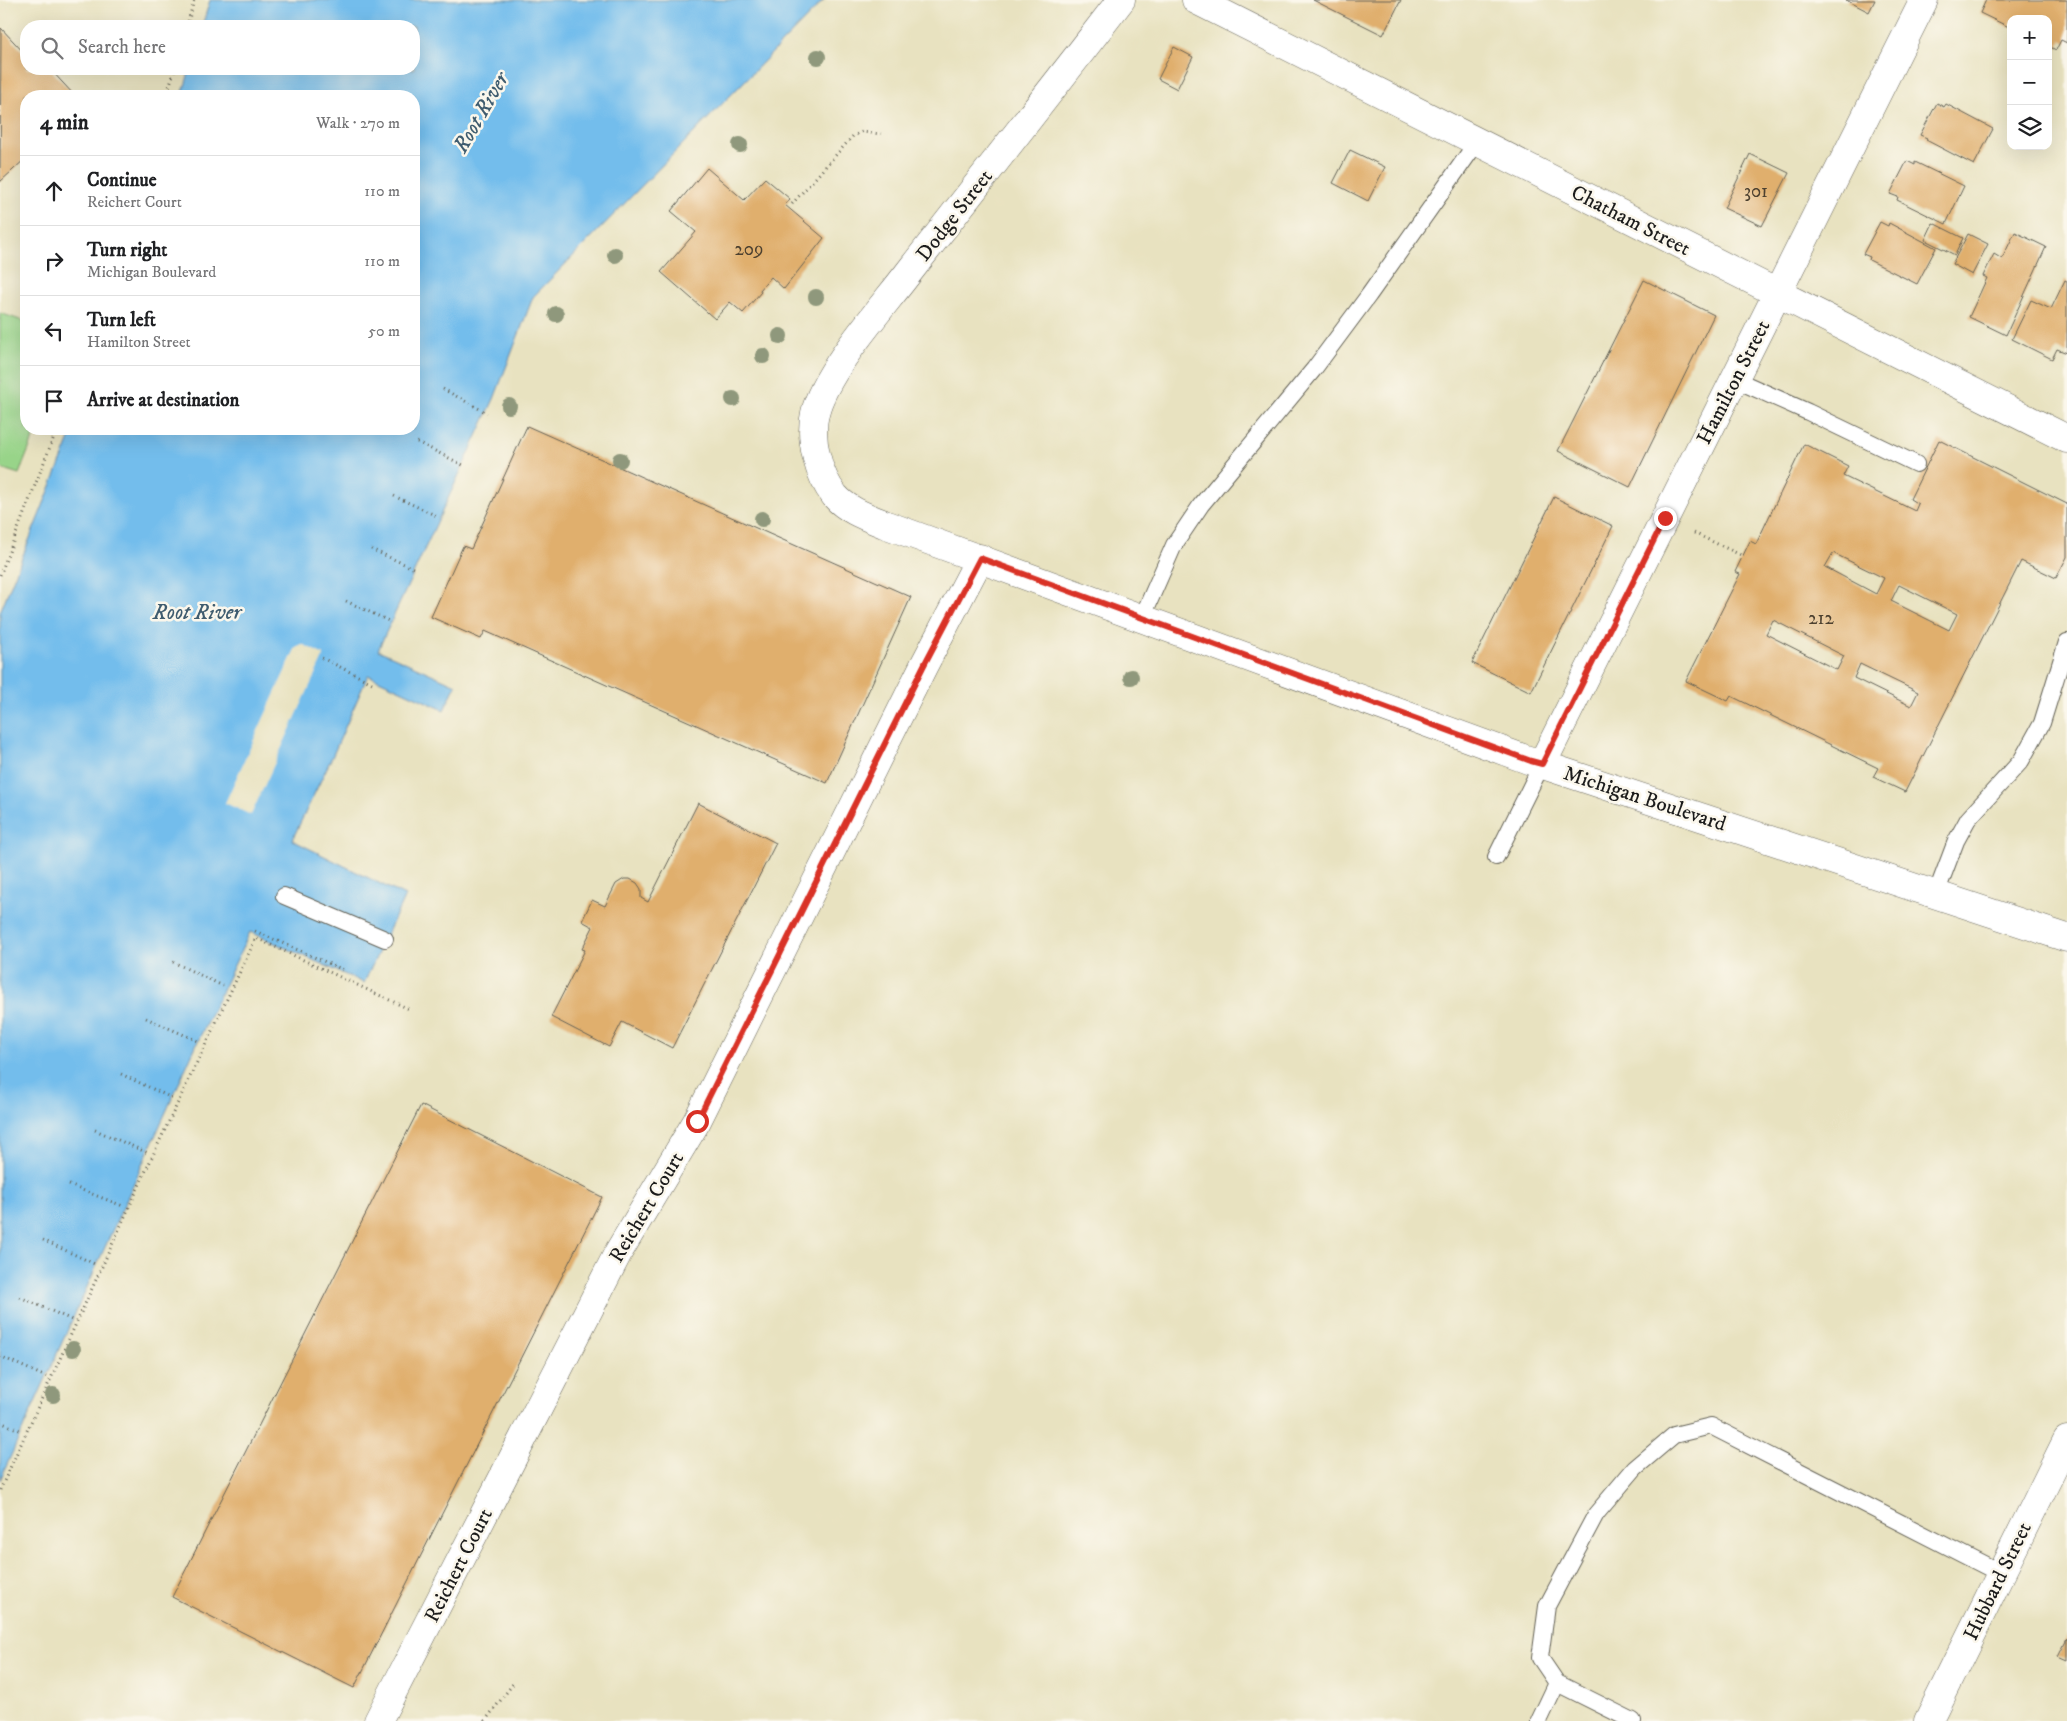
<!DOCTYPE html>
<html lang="en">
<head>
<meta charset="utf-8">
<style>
	body { margin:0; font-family:"IM FELL DW Pica",serif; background:#f6f6f6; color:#202124 }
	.controls { position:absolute; right:15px; top:15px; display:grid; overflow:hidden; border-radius:10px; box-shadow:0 5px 20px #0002 }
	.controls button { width:45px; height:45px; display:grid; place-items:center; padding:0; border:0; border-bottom:1px solid #e0e0e0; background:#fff; color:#202124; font:25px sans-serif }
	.stop { position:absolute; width:15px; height:15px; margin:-11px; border:4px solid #d93025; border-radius:50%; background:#fff }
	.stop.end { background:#d93025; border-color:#fff; box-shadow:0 1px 5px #0008 }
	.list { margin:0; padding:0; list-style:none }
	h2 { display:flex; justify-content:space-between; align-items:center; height:65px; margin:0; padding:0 20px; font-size:21px }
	h2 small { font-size:16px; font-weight:400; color:#757577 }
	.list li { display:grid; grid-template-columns:32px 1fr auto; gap:15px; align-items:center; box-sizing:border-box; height:70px; padding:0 20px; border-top:1px solid #e0e0e0 }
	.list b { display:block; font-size:19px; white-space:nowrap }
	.list p { margin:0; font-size:16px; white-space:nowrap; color:#757577 }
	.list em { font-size:16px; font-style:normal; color:#757577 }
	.icon { flex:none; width:28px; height:28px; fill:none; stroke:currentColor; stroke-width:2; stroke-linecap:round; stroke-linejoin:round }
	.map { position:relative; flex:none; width:2067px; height:1721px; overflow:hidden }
	.search { position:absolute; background:#fff; box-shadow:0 5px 20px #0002; left:20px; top:20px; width:400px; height:55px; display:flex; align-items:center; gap:12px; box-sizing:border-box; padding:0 18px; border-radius:20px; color:#757577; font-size:19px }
	.panel { position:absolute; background:#fff; box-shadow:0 5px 20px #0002; left:20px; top:90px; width:400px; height:345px; border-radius:20px }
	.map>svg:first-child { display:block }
	.green { fill:#98d489; stroke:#5a7852 }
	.water { fill:#73bdec; stroke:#486c84 }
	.pier { fill:#e8e2c0 }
	.building { fill:#e0af6d; fill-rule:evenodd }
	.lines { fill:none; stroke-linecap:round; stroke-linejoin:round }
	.lane-casing { stroke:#636155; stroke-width:18 }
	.street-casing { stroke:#636155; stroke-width:29 }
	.path { stroke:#636155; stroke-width:3; stroke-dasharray:1 4; stroke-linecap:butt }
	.lane { stroke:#fff; stroke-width:16 }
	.street { stroke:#fff; stroke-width:28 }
	.tree { fill:#8f987b }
	.route { stroke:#d93025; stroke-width:6 }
	.labels { text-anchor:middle; stroke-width:5; stroke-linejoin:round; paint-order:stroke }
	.number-label { font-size:19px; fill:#4d4130 }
	.street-label { font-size:21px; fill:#1c1c1c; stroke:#fbf7ec }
	.water-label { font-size:22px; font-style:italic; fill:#3f5c6f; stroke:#fbf7ec }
</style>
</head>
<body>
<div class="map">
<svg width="2067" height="1721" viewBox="0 0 2067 1721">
	<rect width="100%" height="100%" fill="#fbf7ec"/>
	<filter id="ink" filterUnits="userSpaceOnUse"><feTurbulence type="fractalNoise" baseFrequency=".02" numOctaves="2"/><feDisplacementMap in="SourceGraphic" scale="10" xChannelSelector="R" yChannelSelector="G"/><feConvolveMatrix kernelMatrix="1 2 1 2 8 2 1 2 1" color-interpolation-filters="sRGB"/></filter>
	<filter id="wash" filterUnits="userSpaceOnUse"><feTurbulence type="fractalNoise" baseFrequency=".0096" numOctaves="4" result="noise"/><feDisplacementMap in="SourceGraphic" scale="20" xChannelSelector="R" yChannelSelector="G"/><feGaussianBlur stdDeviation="1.12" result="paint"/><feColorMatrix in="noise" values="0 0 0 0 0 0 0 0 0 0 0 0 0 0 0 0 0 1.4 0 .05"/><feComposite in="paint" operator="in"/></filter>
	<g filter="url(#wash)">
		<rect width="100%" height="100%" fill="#e8e2c0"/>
		<path class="green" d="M 0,313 L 26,322 L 26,429 L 37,429 L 19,474 L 0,468 Z"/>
		<path class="water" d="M 210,0 L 824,0 L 533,297 L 494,399 L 378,650 L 456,685 L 444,710 L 368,675 L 333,755 L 292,840 L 405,896 L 364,983 L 250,932 L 198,1041 L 0,1480 L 0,612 L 74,429 L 414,429 L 414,96 L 182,96 L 190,69 L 414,69 L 414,26 L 202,26 Z"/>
		<path class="pier" d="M 302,644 L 324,655 L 251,815 L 225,803 L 296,647 Z"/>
		<g id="blocks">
			<path class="building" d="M 1313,0 L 1401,0 L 1383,35 Z
				M 1846,0 L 1875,0 L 1869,12 Z
				M 1986,0 L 2067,0 L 2067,43 L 2061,40 L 2056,50 L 2048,46 L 2048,19 L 2011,19 L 2011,28 L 1980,13 Z
				M 1,28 L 26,55 L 26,69 L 50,69 L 75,96 L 26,96 L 26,158 L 0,182 Z
				M 1174,47 L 1193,57 L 1177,89 L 1158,79 Z
				M 1937,103 L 1944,107 L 1946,104 L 1993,129 L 1974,165 L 1926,140 L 1927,138 L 1920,135 Z
				M 1350,150 L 1385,167 L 1368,201 L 1333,183 Z
				M 1750,154 L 1789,173 L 1762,226 L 1724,208 Z
				M 1907,161 L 1915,165 L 1915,162 L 1964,186 L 1946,224 L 1897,200 L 1898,197 L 1890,194 Z
				M 707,168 L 744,200 L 765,178 L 790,199 L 785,205 L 824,238 L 784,289 L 771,277 L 760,290 L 761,292 L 743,313 L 730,302 L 715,319 L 661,272 L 696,232 L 671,211 Z
				M 1880,222 L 1888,226 L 1889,223 L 1936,248 L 1917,284 L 1869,260 L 1870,257 L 1863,254 Z
				M 1933,223 L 1963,238 L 1955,255 L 1925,240 Z
				M 2015,232 L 2046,247 L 2006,335 L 1969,317 L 1987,278 L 1983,276 L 1994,254 L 2002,259 Z
				M 1968,234 L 1988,244 L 1972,275 L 1952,264 Z
				M 1644,280 L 1714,315 L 1630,487 L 1558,451 Z
				M 2065,280 L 2067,281 L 2067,353 L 2057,349 L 2052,359 L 2012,339 L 2031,300 L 2051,309 Z
				M 527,426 L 911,597 L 827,783 L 485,631 L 481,639 L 431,617 L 463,546 L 471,549 Z
				M 1939,440 L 2067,504 L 2067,557 L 2056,578 L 2021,561 L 1905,792 L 1873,777 L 1878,768 L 1731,696 L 1728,701 L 1686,681 L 1740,574 L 1735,572 L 1750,541 L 1756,544 L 1804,444 L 1848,466 L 1843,476 L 1915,511 L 1918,504 L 1910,499 ZM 1833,553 L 1884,578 L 1876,594 L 1825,567 ZM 1899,585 L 1957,614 L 1949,630 L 1891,601 ZM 1773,620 L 1844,656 L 1837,670 L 1766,634 ZM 1860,664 L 1918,692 L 1911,706 L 1854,678 Z
				M 1554,497 L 1613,526 L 1531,692 L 1472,663 Z
				M 698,803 L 776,843 L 672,1048 L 622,1022 L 609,1047 L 551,1017 L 585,950 L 582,949 L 593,927 L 582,921 L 592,900 L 605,906 L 616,884 L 624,879 L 630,879 L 637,883 L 641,889 L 641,898 L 648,902 Z
				M 421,1105 L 602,1197 L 354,1688 L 172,1597 Z
				M 2067,1638 L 2067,1660 L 2058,1656 Z"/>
		</g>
	</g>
	<g filter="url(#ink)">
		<use href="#blocks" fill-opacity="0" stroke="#636155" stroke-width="1"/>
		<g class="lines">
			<g class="lane-casing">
				<path id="lane" d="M 1734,379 L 1808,412 L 1916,464
					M 1142,618 L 1174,545 L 1201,505 L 1314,369 L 1369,295 L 1477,142
					M 1496,857 L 1542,764
					M 1936,894 L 1956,841 L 1968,819 L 2021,761 L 2042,723 L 2067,642
					M 284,896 L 385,939
					M 1539,1721 L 1557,1683
					M 1633,1721 L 1557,1683 L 1540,1658 L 1547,1606 L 1596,1514 L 1635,1468 L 1674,1435 L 1711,1426 L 2001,1574"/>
			</g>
			<g class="street-casing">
				<path id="street" d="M 1121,0 C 1051,91 980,181 909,272 C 882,308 825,371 815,413 C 809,439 818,475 835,496 C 847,510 867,517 884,524 L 1531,761 L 2067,938
					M 1196,0 L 2067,439
					M 1542,764 L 1924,0
					M 378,1721 L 619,1251 L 697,1121 L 923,667 L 980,558
					M 1928,1721 L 2067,1440"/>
			</g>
			<path class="path" d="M 187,26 L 194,0
				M 166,96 L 175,69
				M 792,204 L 853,136 L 862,132 L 881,134
				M 443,389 L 487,413
				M 417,442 L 463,465
				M 394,496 L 439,517
				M 1694,533 L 1743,556
				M 371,549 L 415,569
				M 0,575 L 57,429
				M 346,601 L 391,622
				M 322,658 L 372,683
				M 255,931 L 346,971
				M 173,962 L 223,986
				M 146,1018 L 198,1041
				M 121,1074 L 172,1098
				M 95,1130 L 148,1153
				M 69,1185 L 123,1206
				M 43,1240 L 97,1265
				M 20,1297 L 72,1320
				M 0,1356 L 46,1377
				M 0,1422 L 22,1431
				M 0,1490 L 153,1155 L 256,938 L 409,1009
				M 485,1721 L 515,1681"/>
			<use href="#lane" class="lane"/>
			<use href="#street" class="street"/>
		</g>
		<g class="tree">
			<circle cx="818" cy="57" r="8"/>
			<circle cx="740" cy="145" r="8"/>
			<circle cx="615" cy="255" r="8"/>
			<circle cx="816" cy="297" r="8"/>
			<circle cx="556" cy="314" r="8"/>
			<circle cx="780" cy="336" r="8"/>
			<circle cx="763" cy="356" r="8"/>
			<circle cx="733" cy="399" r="8"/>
			<circle cx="509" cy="406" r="8"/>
			<circle cx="620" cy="460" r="8"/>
			<circle cx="762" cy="519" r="8"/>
			<circle cx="1131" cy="677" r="8"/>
			<circle cx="73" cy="1349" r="8"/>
			<circle cx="53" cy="1395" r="8"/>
		</g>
	</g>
	<g class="lines" filter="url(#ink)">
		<path class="route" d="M 697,1121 L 923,667 L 980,558 L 1531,761 L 1542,764 L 1665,518"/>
	</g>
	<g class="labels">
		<g class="number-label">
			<text x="1756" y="197">301</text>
			<text x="749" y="255">209</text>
			<text x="1821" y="624">212</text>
		</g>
		<g class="street-label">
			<text transform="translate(954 215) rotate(-52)" y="7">Dodge Street</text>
			<text transform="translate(1631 220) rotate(27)" y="7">Chatham Street</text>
			<text transform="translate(1733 382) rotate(-63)" y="7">Hamilton Street</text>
			<text transform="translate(1645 798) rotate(18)" y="7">Michigan Boulevard</text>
			<text transform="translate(646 1207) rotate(-59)" y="7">Reichert Court</text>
			<text transform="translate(458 1565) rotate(-63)" y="7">Reichert Court</text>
			<text transform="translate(1997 1581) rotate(-64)" y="7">Hubbard Street</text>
		</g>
		<g class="water-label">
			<text transform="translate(480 112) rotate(-60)" y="8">Root River</text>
			<text x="197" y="619">Root River</text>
		</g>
	</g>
</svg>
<div class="controls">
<button>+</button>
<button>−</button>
<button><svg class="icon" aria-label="layers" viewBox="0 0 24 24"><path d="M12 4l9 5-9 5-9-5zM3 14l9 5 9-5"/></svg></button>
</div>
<div class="stop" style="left:697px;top:1121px"></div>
<div class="stop end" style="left:1665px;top:518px"></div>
<div class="search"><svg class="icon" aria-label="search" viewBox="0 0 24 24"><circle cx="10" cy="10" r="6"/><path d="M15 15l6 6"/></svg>Search here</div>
<section class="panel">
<h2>4 min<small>Walk · 270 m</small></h2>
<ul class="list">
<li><svg class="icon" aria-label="ahead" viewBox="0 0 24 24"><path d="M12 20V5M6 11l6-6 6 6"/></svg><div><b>Continue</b><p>Reichert Court</p></div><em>110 m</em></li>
<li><svg class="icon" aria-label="right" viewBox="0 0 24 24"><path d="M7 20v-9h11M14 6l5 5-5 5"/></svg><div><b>Turn right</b><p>Michigan Boulevard</p></div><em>110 m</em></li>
<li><svg class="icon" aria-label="left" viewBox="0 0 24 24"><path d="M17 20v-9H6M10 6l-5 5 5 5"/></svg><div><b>Turn left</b><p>Hamilton Street</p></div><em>50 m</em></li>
<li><svg class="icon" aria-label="arrive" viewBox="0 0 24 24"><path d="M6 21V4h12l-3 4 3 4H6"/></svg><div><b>Arrive at destination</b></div></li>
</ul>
</section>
</div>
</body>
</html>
